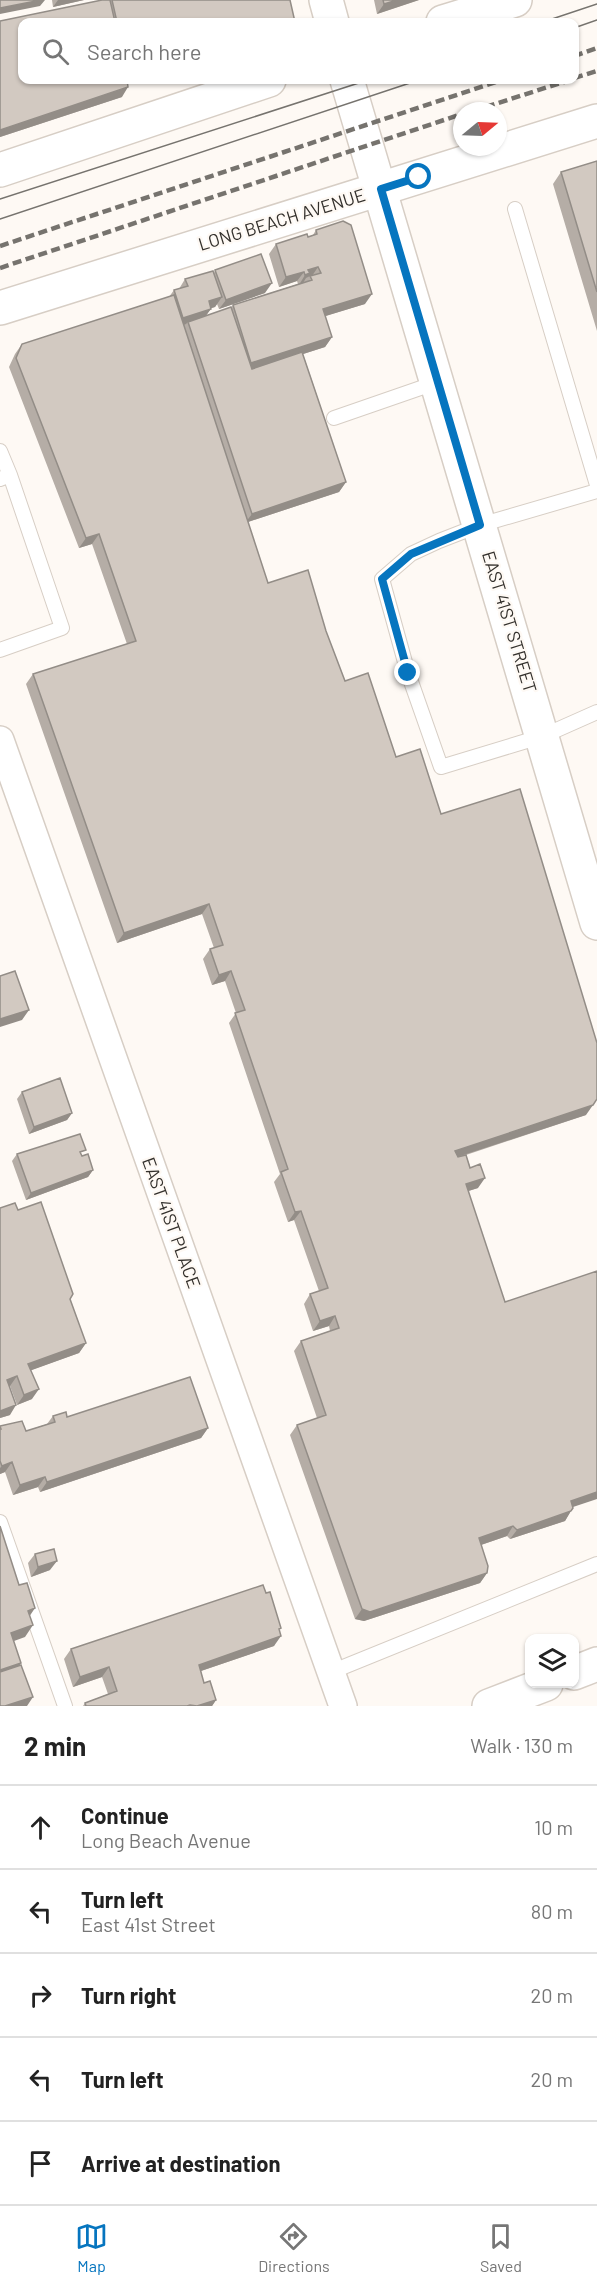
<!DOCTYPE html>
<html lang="en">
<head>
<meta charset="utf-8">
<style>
	body { margin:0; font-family:Barlow,sans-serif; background:#f6f6f6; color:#222 }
	.controls { position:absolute; right:18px; bottom:18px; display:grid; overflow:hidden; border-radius:12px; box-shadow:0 2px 4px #0004 }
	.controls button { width:54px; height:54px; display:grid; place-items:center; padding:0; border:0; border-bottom:2px solid #e0e0e0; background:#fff; color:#222; font:30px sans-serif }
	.compass { position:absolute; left:453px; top:102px; width:54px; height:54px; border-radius:50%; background:#fff; box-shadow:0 2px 4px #0004; rotate:71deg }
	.stop { position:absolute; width:18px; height:18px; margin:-14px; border:4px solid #0675bf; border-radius:50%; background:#fff }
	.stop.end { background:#0675bf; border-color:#fff; box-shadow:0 2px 6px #0008 }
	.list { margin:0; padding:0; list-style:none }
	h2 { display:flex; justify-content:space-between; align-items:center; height:78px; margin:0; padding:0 24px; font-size:26px }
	h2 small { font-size:20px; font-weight:400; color:#767676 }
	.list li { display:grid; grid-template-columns:39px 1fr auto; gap:18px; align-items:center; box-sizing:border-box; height:84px; padding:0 24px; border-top:2px solid #e0e0e0 }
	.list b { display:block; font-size:22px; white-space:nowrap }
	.list p { margin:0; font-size:20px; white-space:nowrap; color:#767676 }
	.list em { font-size:20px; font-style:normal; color:#767676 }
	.icon { flex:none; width:33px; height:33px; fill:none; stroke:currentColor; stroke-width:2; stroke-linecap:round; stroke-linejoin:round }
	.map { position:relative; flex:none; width:597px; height:1706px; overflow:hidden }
	.search { position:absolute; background:#fff; box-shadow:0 2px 4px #0004; left:18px; right:18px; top:18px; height:66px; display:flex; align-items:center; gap:15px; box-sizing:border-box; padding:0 21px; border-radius:12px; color:#767676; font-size:22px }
	.sheet { height:498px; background:#fff }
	nav { display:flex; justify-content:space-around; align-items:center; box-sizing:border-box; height:84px; border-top:2px solid #e0e0e0; background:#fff; font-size:16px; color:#767676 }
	nav a { display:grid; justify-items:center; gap:3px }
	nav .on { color:#0675bf }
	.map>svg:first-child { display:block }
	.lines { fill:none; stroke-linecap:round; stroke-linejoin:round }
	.service-casing { stroke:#d7cec5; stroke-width:16 }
	.minor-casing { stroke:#d7cec5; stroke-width:30 }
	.tertiary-casing { stroke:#d7cec5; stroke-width:36 }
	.secondary-casing { stroke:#d7cec5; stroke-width:36 }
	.primary-casing { stroke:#d7cec5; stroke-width:36 }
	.service { stroke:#fff; stroke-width:14 }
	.minor { stroke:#fff; stroke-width:27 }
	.tertiary { stroke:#fff; stroke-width:33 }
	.secondary { stroke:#fff; stroke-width:33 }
	.primary { stroke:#fff; stroke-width:33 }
	.tram { stroke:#76736e; stroke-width:1.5 }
	.rail { stroke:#76736e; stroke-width:4.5; stroke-dasharray:9 4.5; stroke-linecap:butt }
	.wall { fill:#b5ada6 }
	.shaded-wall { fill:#938d87 }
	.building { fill:#d2c9c1; stroke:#938d87; stroke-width:1.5 }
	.route { stroke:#0675bf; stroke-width:8 }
	.labels { text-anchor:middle; stroke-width:4.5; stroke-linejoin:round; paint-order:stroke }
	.street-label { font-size:18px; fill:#33302c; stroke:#fef9f4 }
</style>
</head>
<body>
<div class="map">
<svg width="597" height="1706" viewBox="0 0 597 1706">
	<rect width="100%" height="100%" fill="#fef9f4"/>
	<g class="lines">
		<g class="service-casing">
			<path id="service" d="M 515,209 L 597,485
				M 334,418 L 438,382
				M 0,451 L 10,475
				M 0,479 L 10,475 L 62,628 L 0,650
				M 597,491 L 480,525 L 439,541 L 411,554 L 382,579 L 408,673 L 441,767 L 543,736 L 597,712
				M 0,1522 L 65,1706
				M 331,1672 L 597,1564"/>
		</g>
		<g class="minor-casing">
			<path id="minor" d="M 0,740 L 343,1706"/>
		</g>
		<g class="tertiary-casing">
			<path id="tertiary" d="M 326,0 L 332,22
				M 347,80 L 597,923"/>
		</g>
		<g class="secondary-casing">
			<path id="secondary" d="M 443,22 L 515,0
				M 0,170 L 269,80
				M 0,308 L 597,121"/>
		</g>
		<g class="primary-casing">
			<path id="primary" d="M 574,1673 L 597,1664
				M 489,1706 L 546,1684"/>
		</g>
		<use href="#service" class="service"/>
		<use href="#minor" class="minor"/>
		<use href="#tertiary" class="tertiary"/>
		<use href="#secondary" class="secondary"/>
		<use href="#primary" class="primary"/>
		<path class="tram" d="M 543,22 L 597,4
			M 574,28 L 597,20
			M 0,199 L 368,80
			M 0,219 L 419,80"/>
		<path class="rail" d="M 574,56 L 597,48
			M 574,78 L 597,71
			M 473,111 L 570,80
			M 0,246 L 502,80
			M 0,268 L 462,114"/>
	</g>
	<path class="wall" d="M 52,0 L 84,0 L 53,7 Z
		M 102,0 L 290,0 L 295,22 L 22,22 L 122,97 L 0,137 L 0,21 Z
		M 374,0 L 419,0 L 377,14 Z
		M 597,161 L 597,331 L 553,184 L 561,172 Z
		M 316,230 L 365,304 L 325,316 L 332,337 L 325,347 L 303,354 L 346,482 L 339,492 L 248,522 L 268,583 L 326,631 L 345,681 L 396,757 L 441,814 L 586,1115 L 466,1155 L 478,1188 L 468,1191 L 573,1507 L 565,1521 L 510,1539 L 507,1536 L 481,1545 L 487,1573 L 480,1583 L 364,1621 L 355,1619 L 290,1435 L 297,1425 L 317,1418 L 294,1351 L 301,1341 L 330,1331 L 329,1326 L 313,1331 L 304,1304 L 310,1294 L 319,1291 L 294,1220 L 288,1222 L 274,1182 L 280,1174 L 229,1023 L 236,1013 L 225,981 L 212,985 L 203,959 L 210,949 L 214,948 L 202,914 L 117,943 L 26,684 L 33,674 L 127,644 L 92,544 L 79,548 L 9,367 L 15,354 L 22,344 L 169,297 L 174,290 L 179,289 L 185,279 L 214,273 L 215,270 L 265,293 L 219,309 L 217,304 L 215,307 L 211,308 L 206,316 L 231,308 L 233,305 L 298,284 L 297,281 L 279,287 L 269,254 L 276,244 L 308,237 L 313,235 Z
		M 22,1092 L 72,1113 L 67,1120 L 29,1134 L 17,1099 Z
		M 17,1154 L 82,1156 L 93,1170 L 88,1177 L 26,1200 L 12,1161 Z
		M 0,1208 L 18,1210 L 70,1299 L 86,1343 L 79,1353 L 31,1370 L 32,1399 L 17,1405 L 10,1386 L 10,1415 L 0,1418 Z
		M 53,1416 L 67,1417 L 208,1428 L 201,1438 L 40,1492 L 38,1487 L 13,1495 L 5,1472 L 0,1474 L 0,1426 L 26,1431 L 47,1424 Z
		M 35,1554 L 50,1570 L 31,1577 L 28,1563 Z
		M 279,1631 L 274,1646 L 201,1671 L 204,1683 L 216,1700 L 212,1706 L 83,1706 L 85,1703 L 108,1694 L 102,1677 L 73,1687 L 64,1659 L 71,1649 Z"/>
	<path class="shaded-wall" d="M 41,0 L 45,0 L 40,6 L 0,14 L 0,8 Z
		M 58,0 L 84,0 L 53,7 Z
		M 397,0 L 419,0 L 377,14 L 384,4 Z
		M 128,87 L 122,97 L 0,137 L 0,130 Z
		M 318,267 L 312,276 L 310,276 L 306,278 L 303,283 L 299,285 L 308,270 Z
		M 304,272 L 297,281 L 279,287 L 286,277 Z
		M 272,283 L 265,293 L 219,309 L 226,300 Z
		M 372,294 L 365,304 L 316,319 L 323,309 Z
		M 222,297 L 215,307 L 202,311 L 209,301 Z
		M 211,309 L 204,318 L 188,322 L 186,324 L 176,328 L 183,318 Z
		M 332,337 L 325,347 L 244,373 L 251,363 Z
		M 346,482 L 339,492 L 245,523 L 252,514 Z
		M 99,534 L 92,544 L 79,548 L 86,538 Z
		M 209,904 L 202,914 L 117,943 L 124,933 Z
		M 231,971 L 225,981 L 212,985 L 219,975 Z
		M 29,1010 L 22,1020 L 0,1027 L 0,1019 Z
		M 593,1105 L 586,1115 L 448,1160 L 455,1151 Z
		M 72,1113 L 67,1120 L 29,1134 L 34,1127 Z
		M 93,1170 L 88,1177 L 26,1200 L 31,1193 Z
		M 485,1178 L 478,1188 L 459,1194 L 466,1184 Z
		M 301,1211 L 294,1220 L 288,1222 L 295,1212 Z
		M 335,1316 L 329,1326 L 313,1331 L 320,1321 Z
		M 86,1343 L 79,1353 L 21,1374 L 28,1364 Z
		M 17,1376 L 10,1386 L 0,1389 L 7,1380 Z
		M 39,1389 L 32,1399 L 17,1405 L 24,1395 Z
		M 16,1405 L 10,1415 L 0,1418 L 0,1411 Z
		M 208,1428 L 201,1438 L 40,1492 L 47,1482 Z
		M 12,1462 L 5,1472 L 0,1474 L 0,1468 L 2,1466 Z
		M 45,1477 L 38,1487 L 13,1495 L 20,1485 Z
		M 597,1492 L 597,1499 L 564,1510 L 571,1501 Z
		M 571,1511 L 565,1521 L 510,1539 L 517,1530 Z
		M 513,1526 L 507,1536 L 472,1548 L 479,1538 Z
		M 57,1561 L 50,1570 L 31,1577 L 38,1567 Z
		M 487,1573 L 480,1583 L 364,1621 L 355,1619 L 362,1609 Z
		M 35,1608 L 27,1620 L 28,1611 Z
		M 33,1625 L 25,1637 L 3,1645 L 11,1633 Z
		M 281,1636 L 274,1646 L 192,1674 L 199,1665 Z
		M 21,1663 L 13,1675 L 0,1679 L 0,1670 Z
		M 109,1667 L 102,1677 L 73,1687 L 80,1677 Z
		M 33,1697 L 27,1706 L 5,1706 Z
		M 216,1700 L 212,1706 L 197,1706 Z"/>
	<path class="building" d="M 0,0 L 41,0 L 0,8 Z
		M 102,0 L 110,0 L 115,22 L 22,22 L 22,80 L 127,80 L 128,87 L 0,130 L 0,21 Z
		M 112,0 L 290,0 L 295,22 L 117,22 Z
		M 383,0 L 397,0 L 384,4 Z
		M 597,161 L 597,292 L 561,172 Z
		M 343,221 L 351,225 L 372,294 L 323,309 L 332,337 L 251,363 L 233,305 L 312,280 L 310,276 L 321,273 L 318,267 L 308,270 L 310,273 L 305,275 L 304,272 L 286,277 L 276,244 L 307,234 L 308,237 L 317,234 L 316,230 Z
		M 261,254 L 272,283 L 226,300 L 215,270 Z
		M 213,271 L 222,297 L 209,301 L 211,309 L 183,318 L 174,290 L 188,286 L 185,279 Z
		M 174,295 L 268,583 L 308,570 L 326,631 L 345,681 L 368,673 L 396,757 L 420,749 L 441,814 L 520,789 L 597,1043 L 597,1099 L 593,1105 L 455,1151 L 458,1157 L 466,1155 L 470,1168 L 480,1164 L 485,1178 L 466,1184 L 505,1302 L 597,1271 L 597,1492 L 571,1501 L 573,1508 L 571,1511 L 517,1530 L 513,1526 L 479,1538 L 488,1566 L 487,1573 L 370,1612 L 362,1609 L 297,1425 L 326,1415 L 301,1341 L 339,1328 L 335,1316 L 320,1321 L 310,1294 L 328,1288 L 301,1211 L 295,1212 L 281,1172 L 288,1169 L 235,1013 L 245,1010 L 231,971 L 219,975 L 210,949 L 223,945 L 209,904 L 124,933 L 33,674 L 136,641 L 99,534 L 86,538 L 16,358 L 22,344 Z
		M 231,307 L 252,369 L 302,352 L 346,482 L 252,514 L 188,322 Z
		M 15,971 L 29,1010 L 0,1019 L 0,976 Z
		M 60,1078 L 72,1113 L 34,1127 L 22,1092 Z
		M 80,1134 L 86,1150 L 80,1152 L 82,1156 L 88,1154 L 93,1170 L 31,1193 L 17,1154 Z
		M 41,1202 L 73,1294 L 70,1299 L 86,1343 L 28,1364 L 39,1389 L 24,1395 L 17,1376 L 7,1380 L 16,1405 L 0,1411 L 0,1208 L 15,1203 L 18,1210 Z
		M 190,1377 L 208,1428 L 47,1482 L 45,1477 L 20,1485 L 12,1462 L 2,1466 L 0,1461 L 0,1429 L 1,1429 L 0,1426 L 22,1421 L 26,1431 L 55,1422 L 53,1416 L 66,1412 L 67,1417 Z
		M 0,1526 L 19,1585 L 27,1583 L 35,1608 L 28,1611 L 33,1625 L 11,1633 L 21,1663 L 0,1670 Z
		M 54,1549 L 57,1561 L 38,1567 L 35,1554 Z
		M 263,1585 L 266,1593 L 270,1592 L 281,1628 L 279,1629 L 281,1636 L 199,1665 L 204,1683 L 210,1681 L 216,1700 L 197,1706 L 190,1705 L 187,1706 L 86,1706 L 85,1703 L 117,1691 L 109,1667 L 80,1677 L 71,1649 Z
		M 21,1665 L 33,1697 L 5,1706 L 0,1706 L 0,1672 Z"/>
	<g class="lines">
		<path class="route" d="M 408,673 L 382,579 L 411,554 L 480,525 L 381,189 L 419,177"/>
	</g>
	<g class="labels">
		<g class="street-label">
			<text transform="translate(282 220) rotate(-17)" y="6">LONG BEACH AVENUE</text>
			<text transform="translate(509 622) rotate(73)" y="6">EAST 41ST STREET</text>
			<text transform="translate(171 1223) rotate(70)" y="6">EAST 41ST PLACE</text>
		</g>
	</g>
</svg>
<div class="controls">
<button><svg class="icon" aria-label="layers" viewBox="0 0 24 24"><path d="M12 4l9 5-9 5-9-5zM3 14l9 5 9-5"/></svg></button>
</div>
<svg class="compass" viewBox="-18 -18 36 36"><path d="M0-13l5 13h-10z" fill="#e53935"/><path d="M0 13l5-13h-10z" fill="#767676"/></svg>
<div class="stop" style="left:419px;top:177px"></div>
<div class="stop end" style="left:408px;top:673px"></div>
<div class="search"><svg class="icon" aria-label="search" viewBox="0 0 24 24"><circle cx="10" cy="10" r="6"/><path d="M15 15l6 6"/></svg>Search here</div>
</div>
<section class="sheet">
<h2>2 min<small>Walk · 130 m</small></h2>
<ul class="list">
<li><svg class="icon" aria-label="ahead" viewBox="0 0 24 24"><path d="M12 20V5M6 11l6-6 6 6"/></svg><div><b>Continue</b><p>Long Beach Avenue</p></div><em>10 m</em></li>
<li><svg class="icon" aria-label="left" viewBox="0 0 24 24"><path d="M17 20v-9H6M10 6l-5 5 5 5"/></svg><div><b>Turn left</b><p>East 41st Street</p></div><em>80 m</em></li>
<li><svg class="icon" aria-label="right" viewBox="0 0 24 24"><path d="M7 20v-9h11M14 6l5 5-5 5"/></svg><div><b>Turn right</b></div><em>20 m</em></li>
<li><svg class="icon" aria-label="left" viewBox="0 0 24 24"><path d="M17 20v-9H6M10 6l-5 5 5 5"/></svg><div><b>Turn left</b></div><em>20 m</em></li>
<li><svg class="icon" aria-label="arrive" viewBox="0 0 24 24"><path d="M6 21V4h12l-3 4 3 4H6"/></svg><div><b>Arrive at destination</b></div></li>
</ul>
</section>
<nav>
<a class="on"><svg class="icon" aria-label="map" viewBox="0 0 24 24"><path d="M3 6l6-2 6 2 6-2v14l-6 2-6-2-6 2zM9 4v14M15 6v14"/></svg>Map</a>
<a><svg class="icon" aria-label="directions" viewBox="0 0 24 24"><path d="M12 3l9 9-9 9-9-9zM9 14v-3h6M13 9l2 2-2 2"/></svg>Directions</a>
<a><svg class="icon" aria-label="saved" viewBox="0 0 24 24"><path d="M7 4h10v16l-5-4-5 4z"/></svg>Saved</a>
</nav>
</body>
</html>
